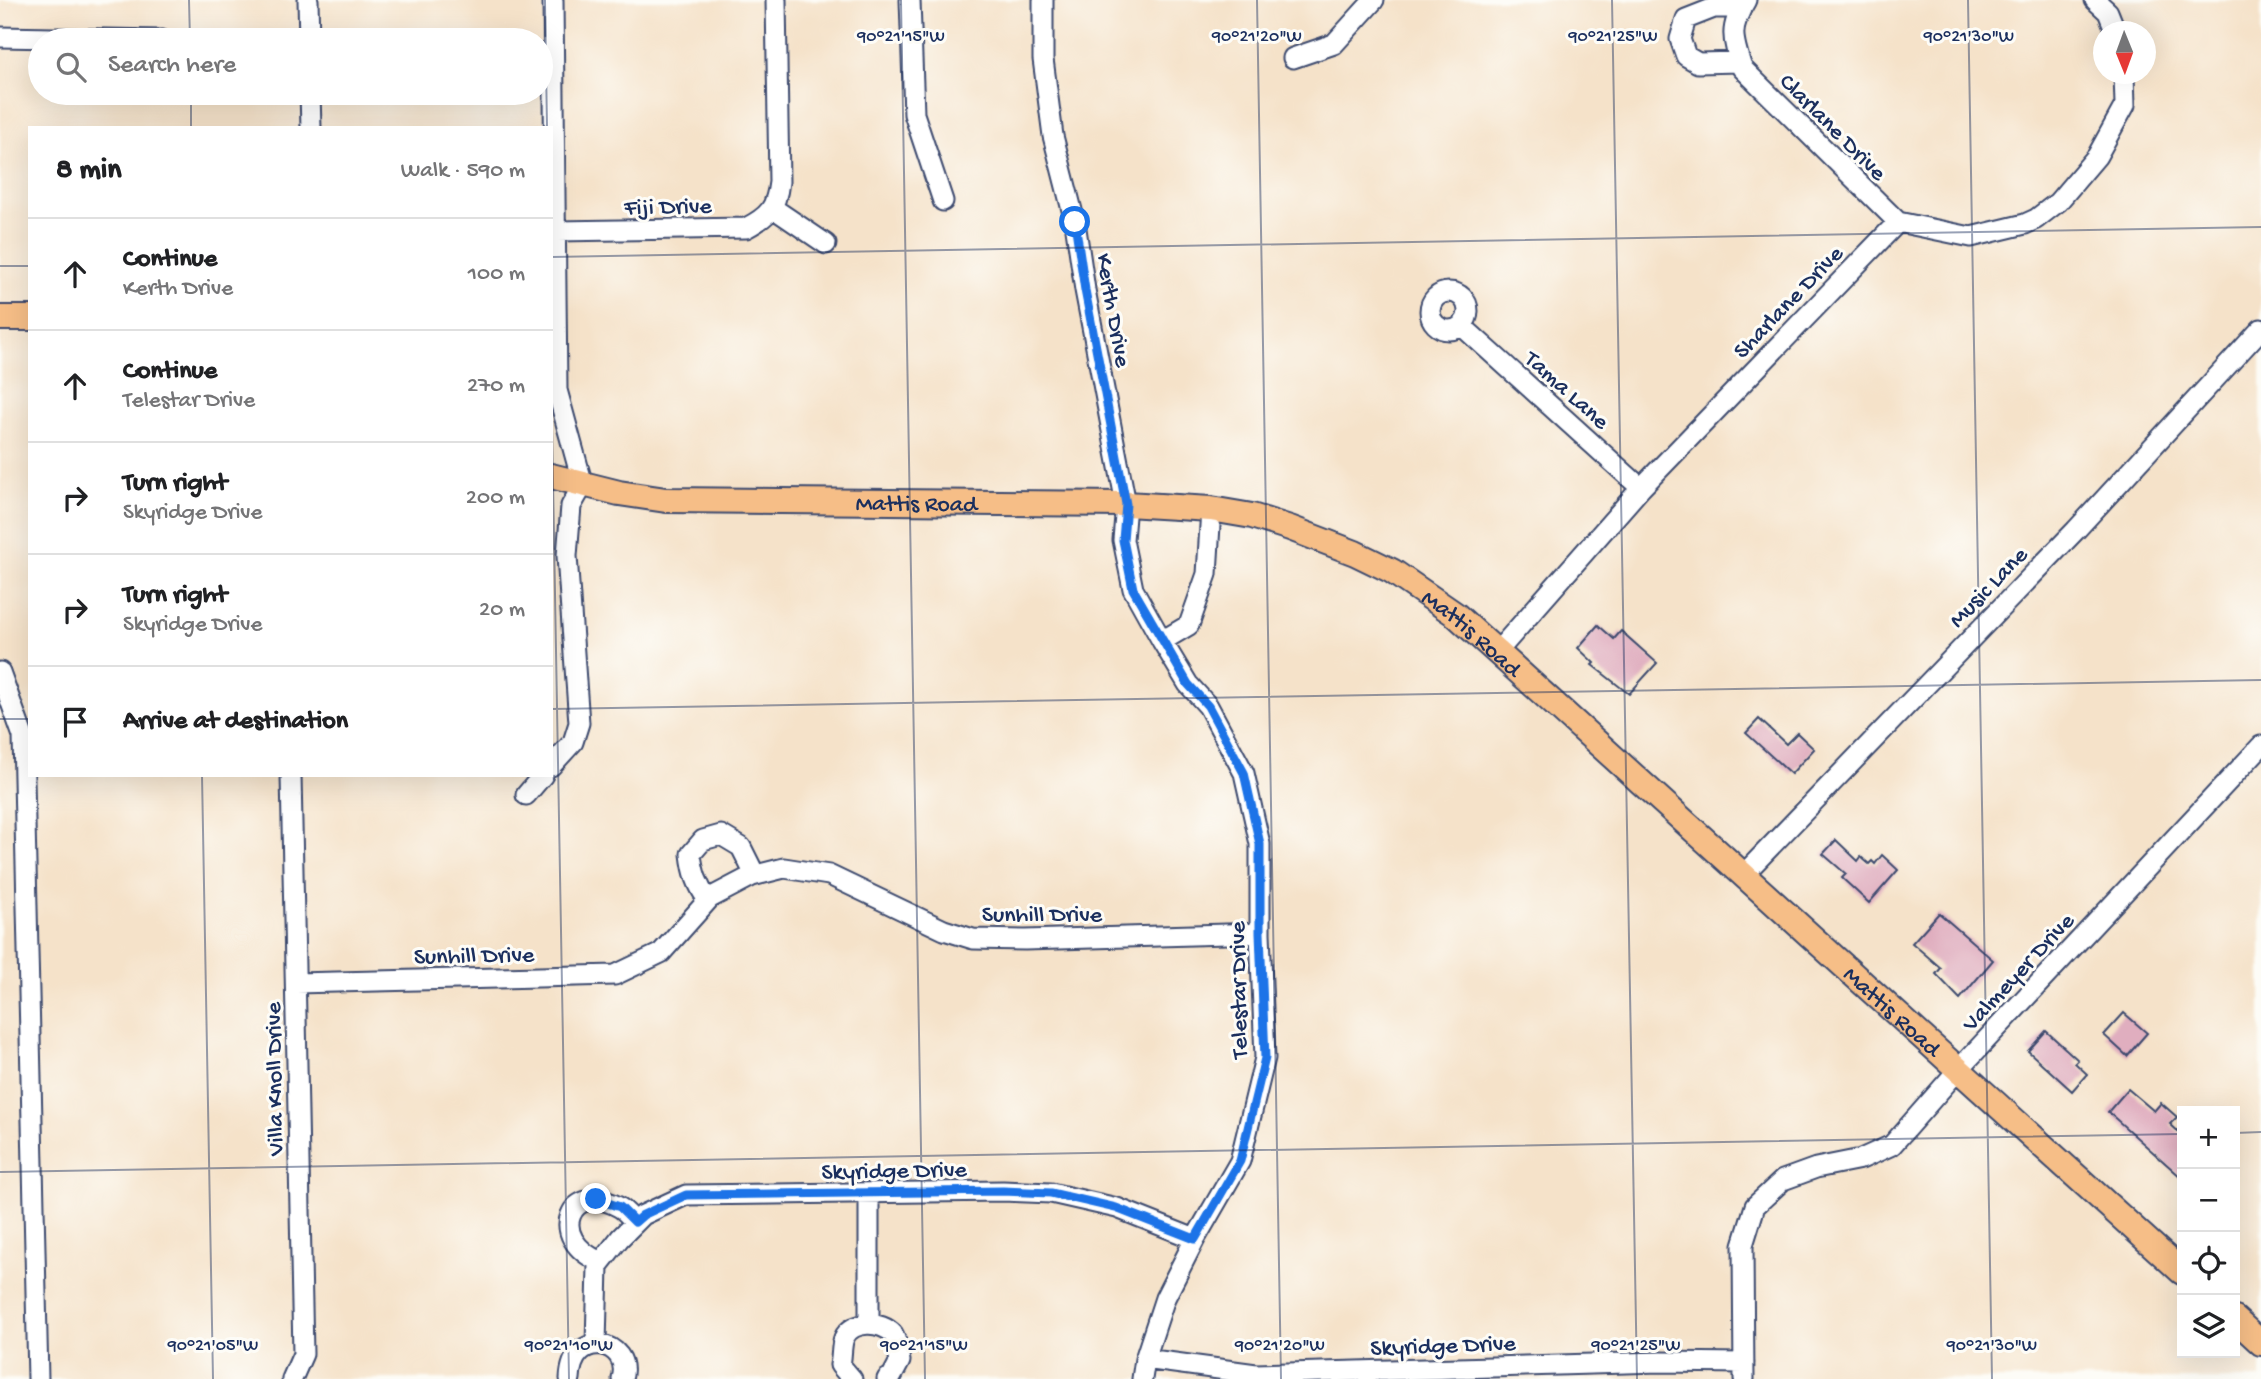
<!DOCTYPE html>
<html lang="en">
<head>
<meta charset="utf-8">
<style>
	body { margin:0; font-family:"Gochi Hand",sans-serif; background:#f6f6f6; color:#202124 }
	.controls { position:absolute; right:21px; bottom:21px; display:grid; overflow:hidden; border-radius:0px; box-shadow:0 7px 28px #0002 }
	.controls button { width:63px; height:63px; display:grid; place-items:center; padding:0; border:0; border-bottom:2px solid #e0e0e0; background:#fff; color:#202124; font:35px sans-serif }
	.compass { position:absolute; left:2093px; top:21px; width:63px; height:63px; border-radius:50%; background:#fff; box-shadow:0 7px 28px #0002; rotate:179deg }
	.stop { position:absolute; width:21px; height:21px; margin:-16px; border:5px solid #1a73e8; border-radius:50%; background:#fff }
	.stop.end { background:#1a73e8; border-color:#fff; box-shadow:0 2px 7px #0008 }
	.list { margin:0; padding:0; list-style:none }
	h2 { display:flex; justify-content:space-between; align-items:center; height:91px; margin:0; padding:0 28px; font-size:30px }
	h2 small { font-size:23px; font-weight:400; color:#757577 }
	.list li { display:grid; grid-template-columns:46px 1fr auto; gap:21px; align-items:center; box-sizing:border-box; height:112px; padding:0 28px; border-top:2px solid #e0e0e0 }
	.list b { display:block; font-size:26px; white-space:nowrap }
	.list p { margin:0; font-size:23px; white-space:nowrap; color:#757577 }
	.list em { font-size:23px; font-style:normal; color:#757577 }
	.icon { flex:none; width:38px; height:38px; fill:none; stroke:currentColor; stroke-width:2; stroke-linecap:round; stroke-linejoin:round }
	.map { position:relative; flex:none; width:2261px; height:1379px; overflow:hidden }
	.search { position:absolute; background:#fff; box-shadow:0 7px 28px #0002; left:28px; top:28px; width:525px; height:77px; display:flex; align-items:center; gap:18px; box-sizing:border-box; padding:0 24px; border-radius:38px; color:#757577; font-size:26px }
	.panel { position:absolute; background:#fff; box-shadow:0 7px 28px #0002; left:28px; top:126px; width:525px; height:651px; border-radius:0px }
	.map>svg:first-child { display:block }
	.building { fill:#e0aebf }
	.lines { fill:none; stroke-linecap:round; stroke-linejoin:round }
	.minor-casing { stroke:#3c4a6e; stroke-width:23 }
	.major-casing { stroke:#3c4a6e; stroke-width:28 }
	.minor { stroke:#fff; stroke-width:19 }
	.major { stroke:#f6be87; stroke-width:24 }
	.route { stroke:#1a73e8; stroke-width:9 }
	.ticks { fill:none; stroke:#1b2f5e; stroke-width:2; stroke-opacity:0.45 }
	.labels { text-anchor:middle; stroke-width:6; stroke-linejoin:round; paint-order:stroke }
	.street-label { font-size:24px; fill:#1b2f5e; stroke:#fdfcf7 }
	.ticks-label { font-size:18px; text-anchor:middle; fill:#1b2f5e; stroke:#fdfcf7; stroke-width:6; stroke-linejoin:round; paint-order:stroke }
</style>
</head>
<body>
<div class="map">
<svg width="2261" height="1379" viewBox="0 0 2261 1379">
	<rect width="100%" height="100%" fill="#fdfcf7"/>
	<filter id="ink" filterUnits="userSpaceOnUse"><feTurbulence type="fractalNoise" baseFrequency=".0143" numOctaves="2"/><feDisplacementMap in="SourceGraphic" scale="14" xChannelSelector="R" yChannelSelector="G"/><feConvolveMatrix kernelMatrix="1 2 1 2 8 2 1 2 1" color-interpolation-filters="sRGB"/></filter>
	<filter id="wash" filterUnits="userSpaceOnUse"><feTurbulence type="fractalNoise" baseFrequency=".00686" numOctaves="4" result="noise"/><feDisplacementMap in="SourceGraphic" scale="28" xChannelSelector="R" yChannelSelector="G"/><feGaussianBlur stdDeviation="1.57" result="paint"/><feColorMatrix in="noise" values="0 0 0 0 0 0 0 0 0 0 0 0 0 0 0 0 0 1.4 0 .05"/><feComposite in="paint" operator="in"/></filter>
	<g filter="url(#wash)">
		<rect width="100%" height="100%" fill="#f5e2c9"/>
		<g id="blocks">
			<path class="building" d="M 1598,625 L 1614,639 L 1621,631 L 1657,663 L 1629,694 L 1592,665 L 1594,663 L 1578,648 Z
				M 1759,719 L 1786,744 L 1797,733 L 1814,749 L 1791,774 L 1746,733 Z
				M 1836,840 L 1858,861 L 1861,857 L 1869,864 L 1872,861 L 1875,864 L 1882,855 L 1898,870 L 1869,903 L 1842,878 L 1846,874 L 1823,854 Z
				M 1939,913 L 1993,960 L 1960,999 L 1936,974 L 1941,968 L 1912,943 Z
				M 2124,1013 L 2147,1033 L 2127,1056 L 2104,1035 Z
				M 2046,1031 L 2078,1060 L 2075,1063 L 2087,1074 L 2072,1091 L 2028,1051 Z
				M 2128,1089 L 2154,1111 L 2161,1103 L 2177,1117 L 2170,1124 L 2182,1135 L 2182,1178 L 2108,1112 Z"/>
		</g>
	</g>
	<g filter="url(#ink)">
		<use href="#blocks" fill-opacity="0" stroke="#3c4a6e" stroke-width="2"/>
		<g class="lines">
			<g class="minor-casing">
				<path id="minor" d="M 308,0 L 309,40
					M 910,0 L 914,114 L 943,201
					M 1043,0 L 1043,59 L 1053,136 L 1075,222 L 1085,290 L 1126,504 L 1123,540 L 1133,589 L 1162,641 L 1188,684 L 1208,706 L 1244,773 L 1260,844 L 1260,933 L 1265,1058 L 1240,1161 L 1195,1239 L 1165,1298 L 1145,1359 L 1142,1379
					M 1746,0 C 1729,28 1732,38 1742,68 L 1898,222
					M 2095,0 L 2108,12 L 2116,32
					M 0,37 L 162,40
					M 1293,58 L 1334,44 L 1374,0
					M 1739,62 L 1698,63 L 1686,56 L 1680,39 L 1686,19 L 1714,8 L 1742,7
					M 310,93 L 311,128
					M 773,208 L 826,244
					M 557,231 L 746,228 C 769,216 776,208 779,182 L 776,0
					M1430 311a19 19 0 1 1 38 0a19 19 0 1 1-38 0Z
					M 1462,326 L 1641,488
					M 1162,641 L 1189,625 L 1207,574 L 1211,509
					M 1497,652 L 1641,488 L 1898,222 L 1971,237 L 2025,224 L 2036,219 L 2058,202 L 2097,156 L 2125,105 L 2124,74
					M 0,672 L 23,736 L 38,1379
					M 551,766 L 573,742 L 579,723 L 567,556 L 571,506 L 583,485 L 557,390 L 553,0
					M 291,775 L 303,1354 L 292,1379
					M 526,795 L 543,775
					M 1744,874 L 2076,530 L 2261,329
					M 708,900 C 697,885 693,872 691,854 L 703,840 L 721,835 L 741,847 L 755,875
					M 296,983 L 615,975 L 661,953 L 710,898 L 752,876 L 784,868 L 829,875 L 944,930 L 973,939 L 1025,940 L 1260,933
					M 601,1262 C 545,1239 570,1179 619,1207 C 625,1210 630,1217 635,1222
					M 869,1324 L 869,1194
					M 596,1344 L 598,1266 L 620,1238 L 643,1215 L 686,1195 L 1003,1191 L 1051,1193 L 1117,1208 L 1195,1239
					M 1145,1359 L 1256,1374 L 1660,1362 L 1744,1363
					M 570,1379 C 572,1326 633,1341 622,1379
					M 852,1379 L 840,1365 C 842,1357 841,1345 844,1338 C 852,1320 882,1321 893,1334 C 897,1340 898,1353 900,1361 L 892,1376 L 887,1379
					M 1744,1379 L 1743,1245 L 1755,1206 L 1783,1180 L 1816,1168 L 1861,1159 L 1892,1145 L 1958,1070 L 2261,746"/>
			</g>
			<g class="major-casing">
				<g id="major">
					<path d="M 0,318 L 30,318"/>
					<path id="s1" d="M 551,476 L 619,493 L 666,500 L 1126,504 L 1211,509 L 1252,516 L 1290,528 L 1355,553 L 1392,571 L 1456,615 L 1497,652 L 2182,1272"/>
					<path d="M 2235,1319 L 2261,1343"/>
				</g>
			</g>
			<use href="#minor" class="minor"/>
			<use href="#major" class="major"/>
		</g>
	</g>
	<g class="lines" filter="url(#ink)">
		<path class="route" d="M 596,1199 L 620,1207 L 635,1222 L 643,1215 L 686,1195 L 1003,1191 L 1051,1193 L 1116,1208 L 1195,1239 L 1240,1161 L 1265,1058 L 1260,933 L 1260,844 L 1244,773 L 1208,706 L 1188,684 L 1133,589 L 1123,540 L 1126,504 L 1085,290 L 1075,222"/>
	</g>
	<path class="ticks" d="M 189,0 L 190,40M 545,0 L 547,128M 901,0 L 925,1379M 1257,0 L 1281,1379M 1612,0 L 1637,1379M 1968,0 L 1992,1379M 191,93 L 191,128M 551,257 L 2261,227M 0,266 L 30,266M 551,370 L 569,1379M 551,709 L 2261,680M 0,719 L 30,719M 202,775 L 213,1379M 2235,1133 L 2261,1132M 0,1172 L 2182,1134"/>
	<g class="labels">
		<g class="street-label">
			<text transform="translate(1834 126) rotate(45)" y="8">Clarlane Drive</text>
			<text transform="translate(668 205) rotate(-1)" y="8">Fiji Drive</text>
			<text transform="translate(1787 301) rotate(-46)" y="8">Sharlane Drive</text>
			<text transform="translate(1115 310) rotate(80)" y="8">Kerth Drive</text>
			<text transform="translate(1568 389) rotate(42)" y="8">Tama Lane</text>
			<text dy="8" stroke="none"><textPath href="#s1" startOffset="368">Mattis Road</textPath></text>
			<text transform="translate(1987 586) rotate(-46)" y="8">Music Lane</text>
			<text dy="8" stroke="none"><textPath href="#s1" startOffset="956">Mattis Road</textPath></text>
			<text x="1042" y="921">Sunhill Drive</text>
			<text transform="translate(474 954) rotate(-1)" y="8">Sunhill Drive</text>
			<text transform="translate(2017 971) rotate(-47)" y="8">Valmeyer Drive</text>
			<text transform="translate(1237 990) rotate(-91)" y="8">Telestar Drive</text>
			<text dy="8" stroke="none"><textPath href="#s1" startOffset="1522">Mattis Road</textPath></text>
			<text transform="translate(273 1079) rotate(-91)" y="8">Villa Knoll Drive</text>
			<text transform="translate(894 1169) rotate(-1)" y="8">Skyridge Drive</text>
			<text transform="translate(1443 1344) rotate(-2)" y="8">Skyridge Drive</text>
		</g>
	</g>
	<g class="ticks-label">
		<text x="901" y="41">90°21'15"W</text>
		<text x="1257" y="41">90°21'20"W</text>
		<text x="1613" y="41">90°21'25"W</text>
		<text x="1969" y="41">90°21'30"W</text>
		<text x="213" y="1350">90°21'05"W</text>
		<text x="569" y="1350">90°21'10"W</text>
		<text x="924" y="1350">90°21'15"W</text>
		<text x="1280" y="1350">90°21'20"W</text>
		<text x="1636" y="1350">90°21'25"W</text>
		<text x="1992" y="1350">90°21'30"W</text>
	</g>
</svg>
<div class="controls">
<button>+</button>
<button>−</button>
<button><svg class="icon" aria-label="locate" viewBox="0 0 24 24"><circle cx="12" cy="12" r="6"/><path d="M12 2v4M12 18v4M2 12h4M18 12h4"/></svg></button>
<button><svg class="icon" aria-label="layers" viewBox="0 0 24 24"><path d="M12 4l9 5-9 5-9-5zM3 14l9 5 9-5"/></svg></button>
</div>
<svg class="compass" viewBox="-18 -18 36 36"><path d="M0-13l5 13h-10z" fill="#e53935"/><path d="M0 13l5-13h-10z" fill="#757577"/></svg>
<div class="stop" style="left:1075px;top:222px"></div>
<div class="stop end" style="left:596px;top:1199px"></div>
<div class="search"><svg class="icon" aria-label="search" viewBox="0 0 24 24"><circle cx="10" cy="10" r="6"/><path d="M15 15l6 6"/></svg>Search here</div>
<section class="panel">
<h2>8 min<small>Walk · 590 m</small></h2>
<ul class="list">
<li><svg class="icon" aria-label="ahead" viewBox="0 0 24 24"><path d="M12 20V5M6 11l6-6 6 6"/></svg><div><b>Continue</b><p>Kerth Drive</p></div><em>100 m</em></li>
<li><svg class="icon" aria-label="ahead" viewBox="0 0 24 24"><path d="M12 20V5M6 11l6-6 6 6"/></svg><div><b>Continue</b><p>Telestar Drive</p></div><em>270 m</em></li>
<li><svg class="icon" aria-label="right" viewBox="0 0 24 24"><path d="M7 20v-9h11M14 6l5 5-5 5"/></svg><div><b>Turn right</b><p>Skyridge Drive</p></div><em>200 m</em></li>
<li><svg class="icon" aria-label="right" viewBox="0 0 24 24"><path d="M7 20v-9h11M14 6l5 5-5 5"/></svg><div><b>Turn right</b><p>Skyridge Drive</p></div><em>20 m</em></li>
<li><svg class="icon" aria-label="arrive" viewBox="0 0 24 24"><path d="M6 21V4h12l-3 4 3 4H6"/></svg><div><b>Arrive at destination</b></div></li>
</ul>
</section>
</div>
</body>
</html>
